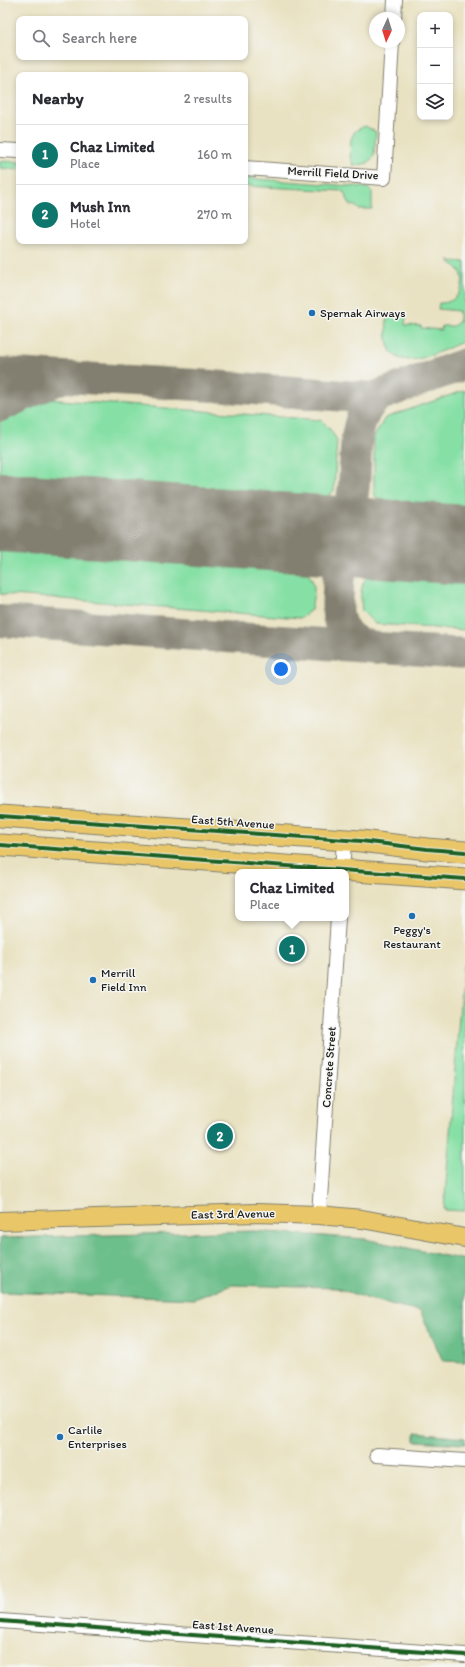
<!DOCTYPE html>
<html lang="en">
<head>
<meta charset="utf-8">
<style>
	body { margin:0; font-family:Itim,sans-serif; background:#f2f2f3; color:#2b2b33 }
	.controls { position:absolute; right:12px; top:12px; display:grid; overflow:hidden; border-radius:8px; box-shadow:0 2px 6px #0003 }
	.controls button { width:36px; height:36px; display:grid; place-items:center; padding:0; border:0; border-bottom:1px solid #e1e1e2; background:#fff; color:#2b2b33; font:20px sans-serif }
	.compass { position:absolute; left:369px; top:12px; width:36px; height:36px; border-radius:50%; background:#fff; box-shadow:0 2px 6px #0003; rotate:184deg }
	.you { position:absolute; left:281px; top:669px; width:14px; height:14px; margin:-10px; border:3px solid #fff; border-radius:50%; background:#1a73e8; box-shadow:0 0 0 6px #1a73e833 }
	.badge { display:grid; place-items:center; width:26px; height:26px; border-radius:50%; background:#0f766e; color:#fff; font-size:13px; font-weight:700 }
	.pin { position:absolute; translate:-50% -50%; border:2px solid #fff; box-shadow:0 1px 4px #0006 }
	.popup { position:absolute; left:235px; top:869px; width:114px; height:52px; box-sizing:border-box; display:grid; place-content:center; border-radius:8px; background:#fff; filter:drop-shadow(0 1px 3px #0005); font-size:13px; white-space:nowrap; color:#7c7c81 }
	.popup b { font-size:15px; color:#2b2b33 }
	.popup::after { content:''; position:absolute; left:50%; top:100%; margin-left:-8px; border:8px solid transparent; border-top-color:#fff }
	.list { margin:0; padding:0; list-style:none }
	h2 { display:flex; justify-content:space-between; align-items:center; height:52px; margin:0; padding:0 16px; font-size:17px }
	h2 small { font-size:13px; font-weight:400; color:#7c7c81 }
	.list li { display:grid; grid-template-columns:26px 1fr auto; gap:12px; align-items:center; box-sizing:border-box; height:60px; padding:0 16px; border-top:1px solid #e1e1e2 }
	.list b { display:block; font-size:15px; white-space:nowrap }
	.list p { margin:0; font-size:13px; white-space:nowrap; color:#7c7c81 }
	.list em { font-size:13px; font-style:normal; color:#7c7c81 }
	.icon { flex:none; width:22px; height:22px; fill:none; stroke:currentColor; stroke-width:2; stroke-linecap:round; stroke-linejoin:round }
	.map { position:relative; flex:none; width:465px; height:1667px; overflow:hidden }
	.search { position:absolute; background:#fff; box-shadow:0 2px 6px #0003; left:16px; top:16px; width:232px; height:44px; display:flex; align-items:center; gap:10px; box-sizing:border-box; padding:0 14px; border-radius:8px; color:#7c7c81; font-size:15px }
	.panel { position:absolute; background:#fff; box-shadow:0 2px 6px #0003; left:16px; top:72px; width:232px; height:172px; border-radius:8px }
	.map>svg:first-child { display:block }
	.green { fill:#86e0a5; stroke:#517e60 }
	.forest { fill:#6cbe8a; stroke:#446d53 }
	.lines { fill:none; stroke-linecap:round; stroke-linejoin:round }
	.taxiway { stroke:#827f6f; stroke-width:32 }
	.runway { stroke:#827f6f; stroke-width:80 }
	.minor-casing { stroke:#827f6f; stroke-width:16 }
	.major-casing { stroke:#827f6f; stroke-width:20 }
	.highway-casing { stroke:#827f6f; stroke-width:23 }
	.minor { stroke:#fff; stroke-width:14 }
	.major { stroke:#e9c769; stroke-width:18 }
	.highway { stroke:#e9c769; stroke-width:21 }
	.cycleway-casing { stroke:#f6f6f2; stroke-width:6 }
	.cycleway { stroke:#1b5e20; stroke-width:4 }
	.poi-dot { fill:#1f6fb2; stroke:#f6f6f2; stroke-width:1.5 }
	.labels { text-anchor:middle; stroke-width:3; stroke-linejoin:round; paint-order:stroke }
	.street-label { font-size:12px; fill:#1c1c1c; stroke:#f6f6f2 }
	.poi-label { font-size:12px; fill:#1c1c1c; stroke:#f6f6f2; text-anchor:start }
</style>
</head>
<body>
<div class="map">
<svg width="465" height="1667" viewBox="0 0 465 1667">
	<rect width="100%" height="100%" fill="#f6f6f2"/>
	<filter id="ink" filterUnits="userSpaceOnUse"><feTurbulence type="fractalNoise" baseFrequency=".025" numOctaves="2"/><feDisplacementMap in="SourceGraphic" scale="8" xChannelSelector="R" yChannelSelector="G"/><feConvolveMatrix kernelMatrix="1 2 1 2 8 2 1 2 1" color-interpolation-filters="sRGB"/></filter>
	<filter id="wash" filterUnits="userSpaceOnUse"><feTurbulence type="fractalNoise" baseFrequency=".012" numOctaves="4" result="noise"/><feDisplacementMap in="SourceGraphic" scale="16" xChannelSelector="R" yChannelSelector="G"/><feGaussianBlur stdDeviation="0.9" result="paint"/><feColorMatrix in="noise" values="0 0 0 0 0 0 0 0 0 0 0 0 0 0 0 0 0 1.4 0 .05"/><feComposite in="paint" operator="in"/></filter>
	<g filter="url(#wash)">
		<rect width="100%" height="100%" fill="#e9e2c2"/>
		<path class="green" d="M 365,126 L 376,132 L 374,156 L 368,163 L 354,166 L 350,157 L 351,139 L 355,131 Z
			M 0,161 L 19,162 L 19,170 L 0,168 Z
			M 245,178 L 364,187 L 369,189 L 372,192 L 372,209 L 359,209 L 354,205 L 351,206 L 343,191 L 245,186 Z
			M 449,261 L 465,262 L 465,341 C 444,349 392,380 387,339 C 386,331 387,322 387,314 L 406,316 L 405,325 L 421,326 L 421,328 L 441,330 L 442,326 L 453,326 L 459,322 L 459,311 L 438,309 L 439,303 C 454,304 465,291 462,275 C 460,269 454,265 449,261 Z
			M 465,390 L 465,510 L 380,504 L 374,493 L 374,437 L 385,418 Z
			M 47,399 L 321,420 L 330,429 L 337,440 L 334,491 L 321,501 L 0,476 L 0,418 L 25,405 Z
			M 0,547 L 305,569 C 318,586 314,590 311,610 L 300,618 L 0,594 Z
			M 376,570 L 465,575 L 465,630 L 375,624 L 362,611 C 360,593 359,580 376,570 Z
			M 463,966 L 465,966 L 465,1211 L 444,1210 Z"/>
		<path class="forest" d="M 254,1231 L 365,1239 L 465,1260 L 465,1362 L 443,1361 L 420,1311 L 369,1299 L 336,1288 L 232,1285 L 194,1299 L 0,1292 L 0,1238 Z
			M 415,1433 L 465,1438 L 465,1444 L 415,1441 Z"/>
		<g class="lines">
			<path class="taxiway" d="M 0,373 L 213,386 L 372,398 L 465,364
				M 0,406 L 59,379
				M 309,534 C 317,532 326,531 332,527 C 374,503 337,432 376,398
				M 309,534 C 316,539 325,544 331,551 C 350,576 324,614 349,636 C 354,641 361,643 368,646
				M 340,574 C 348,551 359,546 382,539
				M 0,621 L 465,654"/>
			<path class="runway" d="M 0,512 L 465,545"/>
		</g>
	</g>
	<g filter="url(#ink)">
		<g class="lines">
			<g class="minor-casing">
				<path id="minor" d="M 394,18 L 395,0
					M 0,150 L 19,151
					M 245,168 L 384,178 L 392,42
					M 342,872 L 344,840
					M 319,1215 L 338,918
					M 377,1455 L 465,1461
					M 0,1621 L 465,1655"/>
			</g>
			<g class="major-casing">
				<path id="major" d="M 0,1221 L 256,1213 L 319,1215 L 362,1219 L 465,1238"/>
			</g>
			<g class="highway-casing">
				<path id="highway" d="M 0,816 L 361,841 L 427,849 L 465,852
					M 0,845 L 465,879"/>
			</g>
			<use href="#minor" class="minor"/>
			<use href="#major" class="major"/>
			<use href="#highway" class="highway"/>
			<g class="cycleway-casing">
				<path id="cycleway" d="M 0,816 L 361,841 L 427,849 L 465,852
					M 0,845 L 465,879
					M 0,1621 L 465,1655"/>
			</g>
			<use href="#cycleway" class="cycleway"/>
		</g>
	</g>
	<g class="poi-dot">
		<circle cx="312" cy="313" r="4"/>
		<circle cx="412" cy="916" r="4"/>
		<circle cx="93" cy="980" r="4"/>
		<circle cx="60" cy="1437" r="4"/>
	</g>
	<g class="labels">
		<g class="street-label">
			<text transform="translate(333 173) rotate(3)" y="4">Merrill Field Drive</text>
			<text transform="translate(233 822) rotate(4)" y="4">East 5th Avenue</text>
			<text transform="translate(329 1067) rotate(-86)" y="4">Concrete Street</text>
			<text transform="translate(233 1214) rotate(-1)" y="4">East 3rd Avenue</text>
			<text transform="translate(233 1627) rotate(4)" y="4">East 1st Avenue</text>
		</g>
		<g class="poi-label">
			<text x="320" y="317">Spernak Airways</text>
			<text x="412" y="934" text-anchor="middle">Peggy's<tspan x="412" dy="14">Restaurant</tspan></text>
			<text x="101" y="977">Merrill<tspan x="101" dy="14">Field Inn</tspan></text>
			<text x="68" y="1434">Carlile<tspan x="68" dy="14">Enterprises</tspan></text>
		</g>
	</g>
</svg>
<div class="controls">
<button>+</button>
<button>−</button>
<button><svg class="icon" aria-label="layers" viewBox="0 0 24 24"><path d="M12 4l9 5-9 5-9-5zM3 14l9 5 9-5"/></svg></button>
</div>
<svg class="compass" viewBox="-18 -18 36 36"><path d="M0-13l5 13h-10z" fill="#e53935"/><path d="M0 13l5-13h-10z" fill="#7c7c81"/></svg>
<div class="you"></div>
<div class="pin badge" style="left:292px;top:949px">1</div>
<div class="popup"><b>Chaz Limited</b>Place</div>
<div class="pin badge" style="left:220px;top:1136px">2</div>
<div class="search"><svg class="icon" aria-label="search" viewBox="0 0 24 24"><circle cx="10" cy="10" r="6"/><path d="M15 15l6 6"/></svg>Search here</div>
<section class="panel">
<h2>Nearby<small>2 results</small></h2>
<ul class="list">
<li><span class="badge">1</span><div><b>Chaz Limited</b><p>Place</p></div><em>160 m</em></li>
<li><span class="badge">2</span><div><b>Mush Inn</b><p>Hotel</p></div><em>270 m</em></li>
</ul>
</section>
</div>
</body>
</html>
